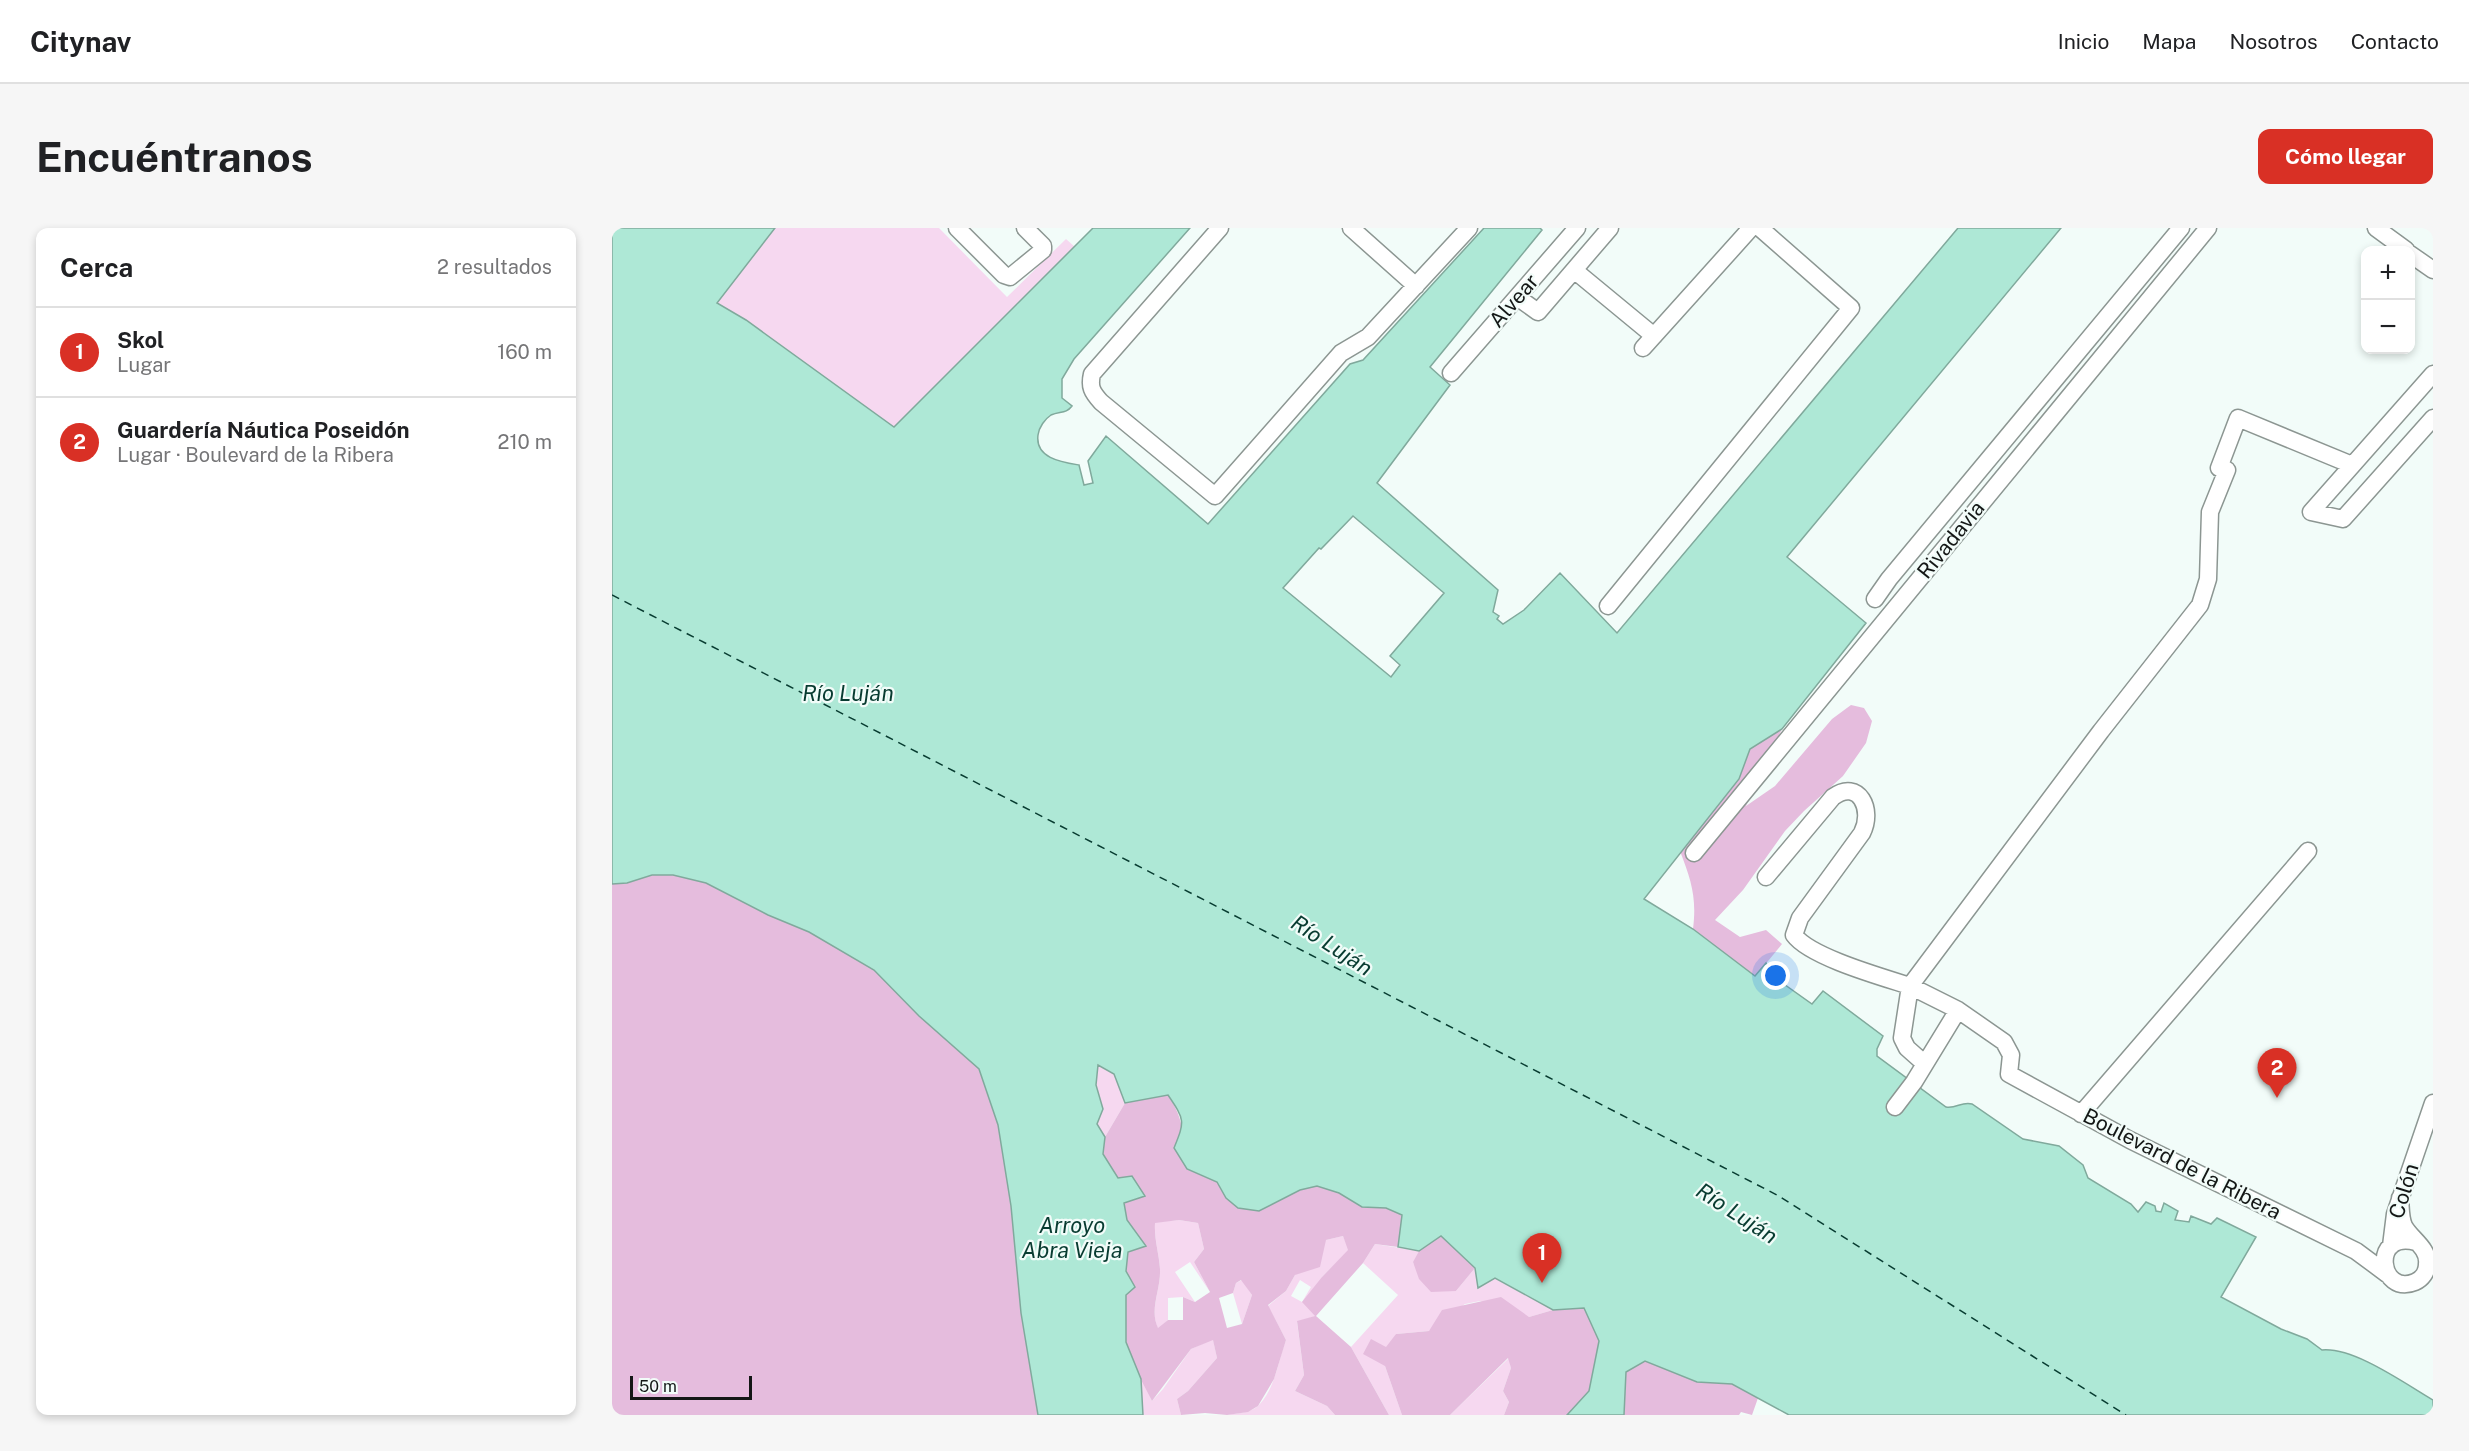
<!DOCTYPE html>
<html lang="es">
<head>
<meta charset="utf-8">
<style>
	body { margin:0; font-family:"Public Sans",sans-serif; background:#f6f6f6; color:#202124 }
	.controls { position:absolute; right:18px; top:18px; display:grid; overflow:hidden; border-radius:12px; box-shadow:0 3px 9px #0003 }
	.controls button { width:54px; height:54px; display:grid; place-items:center; padding:0; border:0; border-bottom:2px solid #e0e0e0; background:#fff; color:#202124; font:30px sans-serif }
	.scale { position:absolute; left:18px; bottom:15px; width:122px; box-sizing:border-box; padding-left:6px; border:3px solid #141716; border-top:0; font-size:16px; line-height:21px; white-space:nowrap; color:#141716; -webkit-text-stroke:4px #f2fcf9; paint-order:stroke }
	.you { position:absolute; left:1164px; top:748px; width:21px; height:21px; margin:-15px; border:4px solid #fff; border-radius:50%; background:#1a73e8; box-shadow:0 0 0 9px #1a73e833 }
	.badge { display:grid; place-items:center; width:39px; height:39px; border-radius:50%; background:#d93025; color:#fff; font-size:20px; font-weight:700 }
	.pin { position:absolute; translate:-50% -50px; filter:drop-shadow(0 2px 3px #0008) }
	.pin::after { content:''; position:absolute; top:32px; width:21px; height:18px; background:inherit; clip-path:polygon(0 0,100% 0,50% 100%) }
	.list { margin:0; padding:0; list-style:none }
	h2 { display:flex; justify-content:space-between; align-items:center; height:78px; margin:0; padding:0 24px; font-size:26px }
	h2 small { font-size:20px; font-weight:400; color:#757577 }
	.list li { display:grid; grid-template-columns:39px 1fr auto; gap:18px; align-items:center; box-sizing:border-box; height:90px; padding:0 24px; border-top:2px solid #e0e0e0 }
	.list b { display:block; font-size:22px; white-space:nowrap }
	.list p { margin:0; font-size:20px; white-space:nowrap; color:#757577 }
	.list em { font-size:20px; font-style:normal; color:#757577 }
	.map { position:relative; flex:none; width:1821px; height:1187px; overflow:hidden; border-radius:12px }
	header { display:flex; align-items:center; gap:36px; box-sizing:border-box; height:84px; padding:0 30px; background:#fff; border-bottom:2px solid #e0e0e0 }
	header strong { font-size:28px }
	nav { display:flex; gap:33px; margin-inline-start:auto; font-size:21px }
	.intro { display:flex; align-items:center; justify-content:space-between; box-sizing:border-box; height:144px; padding:0 36px }
	h1 { margin:0; font-size:42px }
	.button { padding:15px 27px; border-radius:12px; background:#d93025; color:#fff; font-size:21px; font-weight:700 }
	main { display:flex; gap:36px; padding:0 36px }
	aside { flex:1; background:#fff; border-radius:12px; box-shadow:0 3px 9px #0003 }
	.map>svg:first-child { display:block }
	.green { fill:#f6d8f0; fill-rule:evenodd }
	.forest { fill:#e5bcdd; fill-rule:evenodd }
	.water { fill:#aee8d6; stroke:#80a99c; stroke-width:1.5; fill-rule:evenodd }
	.lines { fill:none; stroke-linecap:round; stroke-linejoin:round }
	.ferry { stroke:#083c31; stroke-width:1.5; stroke-dasharray:8 6; stroke-linecap:butt }
	.minor-casing { stroke:#8c9692; stroke-width:19 }
	.minor { stroke:#fff; stroke-width:16 }
	.labels { text-anchor:middle; stroke-width:4.5; stroke-linejoin:round; paint-order:stroke }
	.street-label { font-size:21px; fill:#141716; stroke:#f2fcf9 }
	.water-label { font-size:22px; font-style:italic; fill:#083c31; stroke:#f2fcf9 }
</style>
</head>
<body>
<header>
<strong>Citynav</strong>
<nav><a>Inicio</a><a>Mapa</a><a>Nosotros</a><a>Contacto</a></nav>
</header>
<div class="intro"><h1>Encuéntranos</h1><a class="button">Cómo llegar</a></div>
<main>
<aside>
<h2>Cerca<small>2 resultados</small></h2>
<ul class="list">
<li><span class="badge">1</span><div><b>Skol</b><p>Lugar</p></div><em>160 m</em></li>
<li><span class="badge">2</span><div><b>Guardería Náutica Poseidón</b><p>Lugar · Boulevard de la Ribera</p></div><em>210 m</em></li>
</ul>
</aside>
<div class="map">
<svg width="1821" height="1187" viewBox="0 0 1821 1187">
	<rect width="100%" height="100%" fill="#f2fcf9"/>
	<path class="green" d="M 163,0 L 327,0 L 395,69 L 454,11 L 463,19 L 282,199 L 134,92 L 105,75 Z
		M 486,836 L 502,846 L 513,875 L 493,909 L 485,896 L 491,881 L 484,857 Z
		M 567,992 L 586,995 L 592,1021 L 582,1034 L 598,1064 L 578,1034 L 563,1044 L 583,1074 L 571,1069 L 556,1070 L 556,1092 L 546,1101 C 537,1081 549,1062 548,1041 C 547,1025 542,1011 543,994 Z
		M 731,1008 L 737,1022 L 710,1049 L 704,1088 L 685,1094 L 692,1147 L 683,1163 L 715,1178 L 723,1187 L 615,1187 C 625,1185 639,1185 647,1177 C 663,1161 666,1133 674,1112 L 656,1078 L 674,1063 L 683,1047 L 714,1012 ZM 688,1052 L 699,1059 L 690,1074 L 679,1068 Z
		M 763,1016 L 807,1023 L 801,1035 L 844,1063 L 863,1040 L 941,1082 L 917,1089 L 868,1073 L 853,1076 L 817,1103 L 784,1106 L 773,1138 L 790,1187 L 777,1187 L 739,1119 L 786,1067 L 751,1035 Z
		M 630,1052 L 640,1067 L 630,1096 L 621,1065 L 624,1055 Z
		M 601,1111 L 605,1130 L 576,1163 L 565,1171 L 569,1187 L 531,1187 L 529,1151 L 540,1173 L 551,1161 L 579,1121 Z
		M 897,1130 L 899,1140 L 891,1163 L 897,1174 L 892,1187 L 838,1187 Z"/>
	<path class="forest" d="M 1239,477 L 1252,480 L 1260,493 L 1254,515 L 1231,548 L 1192,583 L 1173,603 L 1131,662 L 1103,692 L 1128,709 L 1154,702 L 1170,716 L 1143,749 L 1081,701 C 1085,669 1079,652 1068,623 L 1127,551 L 1138,521 L 1170,501 L 1134,578 L 1163,558 L 1220,491 Z
		M 39,647 L 61,647 L 94,655 L 156,687 L 197,704 L 262,742 L 307,788 L 367,841 L 386,897 L 399,978 L 409,1085 L 426,1187 L 0,1187 L 0,656 L 15,655 Z
		M 556,867 C 573,892 572,912 575,941 L 605,954 L 614,970 L 668,972 L 688,962 L 705,958 L 727,965 L 750,979 L 774,980 L 790,987 L 786,1019 L 763,1016 L 751,1035 L 704,1088 L 739,1119 L 777,1187 L 723,1187 L 715,1178 L 683,1163 L 692,1147 L 685,1093 L 703,1088 L 690,1074 L 710,1049 L 736,1022 L 731,1008 L 714,1012 L 708,1039 L 683,1047 L 674,1063 L 656,1077 L 674,1112 L 662,1151 L 646,1178 L 636,1184 L 615,1187 L 593,1185 L 569,1187 L 565,1171 L 576,1163 L 605,1130 L 601,1112 L 579,1121 L 540,1173 L 527,1148 L 514,1114 L 514,1067 L 522,1059 L 514,1043 L 516,1024 L 533,1017 L 515,992 L 512,975 L 532,968 L 506,950 L 491,926 L 493,909 L 513,875 ZM 567,992 L 586,995 L 592,1021 L 582,1034 L 598,1064 L 583,1074 L 571,1069 L 571,1092 L 556,1092 L 546,1100 C 537,1081 549,1062 548,1041 C 547,1025 542,1011 543,995 ZM 629,1052 L 640,1067 L 630,1096 L 615,1100 L 607,1070 L 621,1065 L 624,1055 Z
		M 828,1007 L 863,1040 L 844,1063 L 819,1064 L 807,1051 L 801,1034 L 807,1023 Z
		M 889,1069 L 917,1089 L 941,1082 L 972,1080 L 987,1113 L 977,1163 L 955,1187 L 892,1187 L 897,1174 L 891,1163 L 899,1140 L 896,1130 L 838,1187 L 790,1187 L 773,1138 L 751,1126 L 759,1111 L 774,1119 L 784,1106 L 817,1103 L 830,1082 Z
		M 1033,1133 L 1085,1154 L 1120,1156 L 1146,1170 L 1140,1187 L 1129,1184 L 1127,1187 L 1012,1187 L 1014,1144 Z"/>
	<path class="water" d="M 0,0 L 163,0 L 105,75 L 134,92 L 282,199 L 481,0 L 578,0 L 462,131 L 450,151 L 450,170 L 460,178 C 454,186 448,183 439,187 C 433,191 427,199 426,207 C 423,230 449,234 467,237 L 472,257 L 481,255 L 476,233 L 494,208 L 596,296 L 738,136 L 751,132 L 872,0 L 928,0 L 930,2 L 818,139 L 838,157 L 765,255 L 886,362 L 881,384 L 887,388 L 885,391 L 891,396 L 912,382 L 948,345 L 1005,405 L 1346,0 L 1449,0 L 1175,329 L 1254,395 L 1170,501 L 1138,521 L 1127,551 L 1032,671 L 1081,701 L 1143,748 L 1154,735 L 1159,747 L 1200,776 L 1211,763 L 1271,808 L 1265,821 L 1265,828 L 1334,879 C 1344,881 1350,873 1360,876 L 1411,911 L 1447,918 L 1471,937 L 1476,950 L 1519,976 L 1526,984 L 1534,974 L 1543,978 L 1544,983 L 1549,984 L 1552,975 L 1566,983 L 1563,992 L 1577,994 L 1579,988 L 1599,996 L 1605,990 L 1644,1009 L 1609,1069 L 1669,1101 L 1695,1111 L 1710,1122 C 1742,1119 1792,1155 1821,1172 L 1821,1187 L 1177,1187 L 1120,1156 L 1085,1154 L 1033,1133 L 1014,1144 L 1012,1187 L 955,1187 L 977,1163 L 987,1113 L 972,1080 L 941,1082 L 883,1050 L 866,1060 L 863,1040 L 829,1008 L 807,1023 L 786,1019 L 790,987 L 774,980 L 750,979 L 727,965 L 705,958 L 688,962 L 647,983 L 626,980 L 614,970 L 605,954 L 575,941 L 562,920 C 573,893 573,892 556,867 L 513,875 L 502,846 L 486,837 L 484,857 L 491,881 L 485,896 L 493,909 L 491,926 L 506,950 L 520,948 L 533,968 L 512,975 L 515,992 L 534,1018 L 516,1024 L 514,1043 L 523,1059 L 514,1067 L 514,1114 L 529,1151 L 531,1187 L 426,1187 L 409,1085 L 399,978 L 386,897 L 367,841 L 307,788 L 262,742 L 197,704 L 156,687 L 94,655 L 61,647 L 40,647 L 15,655 L 0,656 ZM 741,288 L 832,365 L 778,428 L 788,437 L 779,449 L 671,360 L 707,320 L 709,321 Z"/>
	<g class="lines">
		<path class="ferry" d="M 0,367 L 1165,967 L 1514,1187"/>
		<g class="minor-casing">
			<path id="minor" d="M 345,0 L 392,47 L 398,49 L 431,22 L 431,18 L 413,0
				M 608,0 L 480,146 C 477,159 480,164 489,174 L 603,268 L 729,125 L 756,109 L 857,0
				M 739,0 L 804,58
				M 1764,0 L 1794,22
				M 1798,26 L 1821,42
				M 962,42 L 1042,108
				M 905,69 L 926,84 L 998,0
				M 1031,120 L 1139,0
				M 839,145 L 965,0
				M 1821,146 L 1699,284 L 1731,291 L 1821,190
				M 1263,371 L 1277,351 L 1569,0
				M 996,378 L 1239,80 L 1148,0
				M 1082,625 L 1596,0
				M 1154,649 L 1221,569 C 1247,550 1262,582 1250,605 L 1188,690 L 1182,707 C 1198,729 1270,749 1298,758 L 1489,503 L 1588,377 L 1596,351 L 1598,284 L 1615,242 L 1607,240 L 1626,190 L 1740,237
				M 1313,836 L 1295,820 L 1290,810 L 1298,758 L 1346,782 L 1392,814 L 1399,827 L 1397,846 L 1518,912 L 1744,1023 L 1775,1046
				M 1283,879 L 1302,854 L 1346,782
				M 1469,886 L 1696,623
				M 1788,970 C 1789,979 1788,989 1792,998 C 1799,1011 1817,1020 1815,1036 C 1815,1044 1810,1051 1803,1054 C 1767,1069 1758,1002 1804,1014
				M 1779,1018 L 1783,986 L 1821,875"/>
		</g>
		<use href="#minor" class="minor"/>
	</g>
	<g class="labels">
		<g class="street-label">
			<text transform="translate(902 73) rotate(-49)" y="7">Alvear</text>
			<text transform="translate(1339 312) rotate(-51)" y="7">Rivadavia</text>
			<text transform="translate(1570 936) rotate(27)" y="7">Boulevard de la Ribera</text>
			<text transform="translate(1792 963) rotate(-73)" y="7">Colón</text>
		</g>
		<g class="water-label">
			<text x="236" y="473">Río Luján</text>
			<text transform="translate(720 717) rotate(33)" y="8">Río Luján</text>
			<text transform="translate(1125 985) rotate(33)" y="8">Río Luján</text>
			<text x="460" y="1005">Arroyo<tspan x="460" dy="25">Abra Vieja</tspan></text>
		</g>
	</g>
</svg>
<div class="controls">
<button>+</button>
<button>−</button>
</div>
<div class="scale">50 m</div>
<div class="you"></div>
<div class="pin badge" style="left:930px;top:1055px">1</div>
<div class="pin badge" style="left:1665px;top:870px">2</div>
</div>
</main>
</body>
</html>
